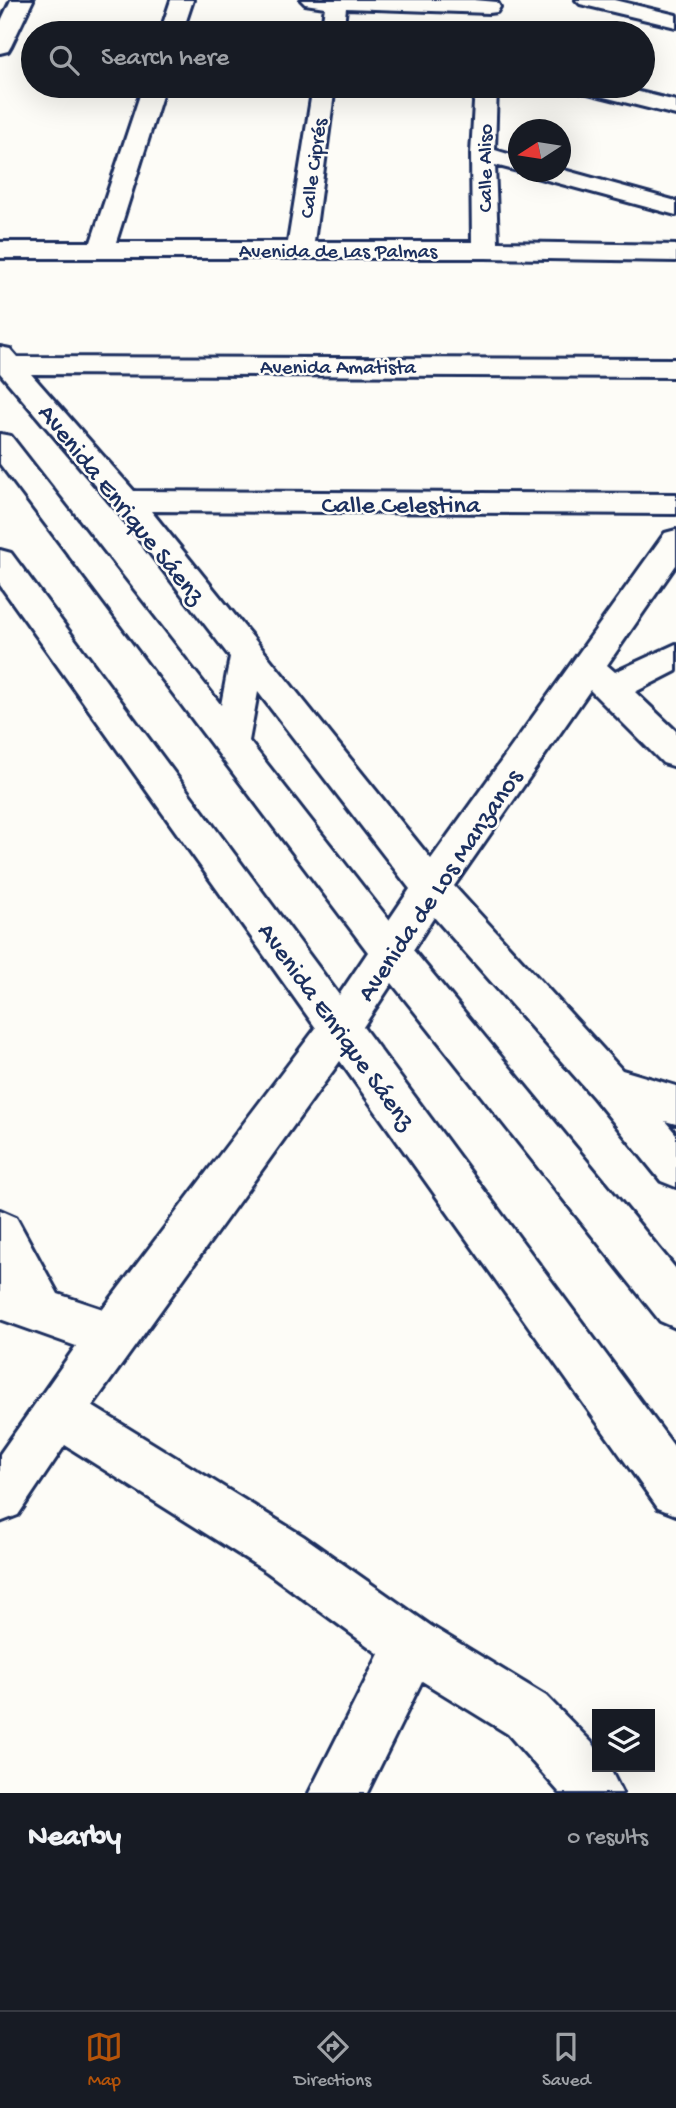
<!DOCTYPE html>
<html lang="en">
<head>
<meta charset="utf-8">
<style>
	body { margin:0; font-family:"Gochi Hand",sans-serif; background:#20242c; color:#f1f3f6 }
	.controls { position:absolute; right:21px; bottom:21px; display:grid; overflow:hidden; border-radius:0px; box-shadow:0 7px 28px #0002 }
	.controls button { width:63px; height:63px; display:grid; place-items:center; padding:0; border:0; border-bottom:2px solid #363941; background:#171b24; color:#f1f3f6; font:35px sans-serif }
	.compass { position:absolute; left:508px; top:119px; width:63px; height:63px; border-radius:50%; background:#171b24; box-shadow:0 7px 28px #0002; rotate:258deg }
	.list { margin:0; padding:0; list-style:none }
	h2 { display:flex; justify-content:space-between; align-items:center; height:91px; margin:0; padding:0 28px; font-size:30px }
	h2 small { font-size:23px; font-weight:400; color:#9ea1a6 }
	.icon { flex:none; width:38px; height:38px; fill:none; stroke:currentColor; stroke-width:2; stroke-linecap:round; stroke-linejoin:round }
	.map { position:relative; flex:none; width:676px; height:1793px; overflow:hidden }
	.search { position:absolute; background:#171b24; box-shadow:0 7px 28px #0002; left:21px; right:21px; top:21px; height:77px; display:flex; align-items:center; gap:18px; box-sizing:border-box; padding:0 24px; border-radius:38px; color:#9ea1a6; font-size:26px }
	.sheet { height:217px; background:#171b24 }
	nav { display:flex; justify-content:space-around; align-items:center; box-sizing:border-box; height:98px; border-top:2px solid #363941; background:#171b24; font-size:19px; color:#9ea1a6 }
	nav a { display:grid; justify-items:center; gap:4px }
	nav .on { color:#b45309 }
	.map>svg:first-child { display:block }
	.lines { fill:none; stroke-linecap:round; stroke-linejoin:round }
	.minor-casing { stroke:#1b2f5e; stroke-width:6 }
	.minor { fill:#fdfcf7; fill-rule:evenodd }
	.labels { text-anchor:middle; stroke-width:5; stroke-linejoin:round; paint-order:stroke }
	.far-street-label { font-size:21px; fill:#1b2f5e; stroke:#fdfcf7 }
	.street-label { font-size:26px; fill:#1b2f5e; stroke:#fdfcf7 }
</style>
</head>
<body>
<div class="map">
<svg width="676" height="1793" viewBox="0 0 676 1793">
	<rect width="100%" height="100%" fill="#fdfcf7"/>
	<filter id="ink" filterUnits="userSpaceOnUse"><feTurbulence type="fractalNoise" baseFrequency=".0143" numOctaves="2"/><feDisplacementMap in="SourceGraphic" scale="14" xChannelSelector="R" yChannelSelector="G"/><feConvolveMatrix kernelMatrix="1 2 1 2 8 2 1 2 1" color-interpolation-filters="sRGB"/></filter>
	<g filter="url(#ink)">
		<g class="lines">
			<g class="minor-casing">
				<path id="minor" d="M 11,0 L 33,0 L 11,46 L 8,51 L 0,53 L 0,23 Z
					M 171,0 L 193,0 L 182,33 L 160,33 Z
					M 301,0 L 474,0 L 497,2 L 500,7 L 497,12 L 489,13 L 346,8 L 343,33 L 321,33 L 325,7 L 305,4 Z
					M 576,0 L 614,0 L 676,15 L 676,27 L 580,4 Z
					M 143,86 L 165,86 L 116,242 L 288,242 L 313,86 L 335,86 L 314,242 L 472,242 L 471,154 L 475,86 L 497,86 L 495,150 L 518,157 L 518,171 L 495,165 L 498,242 L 676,245 L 676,261 L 485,258 L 0,258 L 0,242 L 91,242 Z
					M 577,86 L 615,86 L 676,101 L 676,115 L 580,91 Z
					M 560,169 L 676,201 L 676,215 L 536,177 L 533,172 L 560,172 Z
					M 0,347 L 10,349 L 17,357 L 676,359 L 676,377 L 31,374 L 134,491 L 676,494 L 676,514 L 151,511 L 431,859 L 665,533 L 676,530 L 676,565 L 607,665 L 615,672 L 676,644 L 676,671 L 635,692 L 676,731 L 676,767 L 663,763 L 590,690 L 454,886 L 622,1070 L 676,1086 L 676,1124 L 665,1121 L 676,1134 L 676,1187 L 661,1181 L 594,1098 L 434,917 L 413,950 L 676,1269 L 676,1328 L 660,1321 L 392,983 L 363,1027 L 676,1449 L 676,1515 L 658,1508 L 340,1061 L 92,1406 L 303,1536 L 431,1626 L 546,1696 L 594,1745 L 597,1751 L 597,1767 L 609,1767 L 622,1793 L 560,1793 L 508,1734 L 422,1681 L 367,1793 L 309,1793 L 379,1654 L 267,1572 L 65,1445 L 18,1515 L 0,1522 L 0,1454 L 76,1346 L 0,1319 L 0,1210 L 16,1217 L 58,1294 L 103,1309 L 316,1028 L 0,585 L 0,550 L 11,553 L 339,995 L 368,952 L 0,464 L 0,434 L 11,436 L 221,705 L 230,657 L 115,508 L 0,373 ZM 258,692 L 410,889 L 389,920 L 249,741 Z"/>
			</g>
			<use href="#minor" class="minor"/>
		</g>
	</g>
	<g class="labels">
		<g class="far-street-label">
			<text transform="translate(312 168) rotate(-82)" y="7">Calle Ciprés</text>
			<text transform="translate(484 168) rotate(-90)" y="7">Calle Aliso</text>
			<text x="338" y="257">Avenida de Las Palmas</text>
			<text x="338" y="373">Avenida Amatista</text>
		</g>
		<g class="street-label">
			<text transform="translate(123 503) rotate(51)" y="9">Avenida Enrique Sáenz</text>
			<text x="401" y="512">Calle Celestina</text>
			<text transform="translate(438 884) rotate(-56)" y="9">Avenida de Los Manzanos</text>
			<text transform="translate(338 1025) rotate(54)" y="9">Avenida Enrique Sáenz</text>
		</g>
	</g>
</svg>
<div class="controls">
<button><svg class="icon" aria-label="layers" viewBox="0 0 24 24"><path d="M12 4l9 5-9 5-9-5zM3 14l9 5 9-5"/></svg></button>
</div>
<svg class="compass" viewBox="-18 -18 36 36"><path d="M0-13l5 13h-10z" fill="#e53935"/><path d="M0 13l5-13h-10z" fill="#9ea1a6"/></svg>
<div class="search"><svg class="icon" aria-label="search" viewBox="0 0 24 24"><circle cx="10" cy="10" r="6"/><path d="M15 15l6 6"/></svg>Search here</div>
</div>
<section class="sheet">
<h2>Nearby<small>0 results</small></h2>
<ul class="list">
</ul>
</section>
<nav>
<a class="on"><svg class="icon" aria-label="map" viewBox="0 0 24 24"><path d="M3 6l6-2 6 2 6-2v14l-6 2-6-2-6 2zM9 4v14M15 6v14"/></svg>Map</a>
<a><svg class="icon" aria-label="directions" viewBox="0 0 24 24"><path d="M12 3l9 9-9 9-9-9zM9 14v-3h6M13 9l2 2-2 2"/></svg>Directions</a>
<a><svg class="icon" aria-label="saved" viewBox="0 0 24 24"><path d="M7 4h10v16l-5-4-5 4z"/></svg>Saved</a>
</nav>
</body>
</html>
